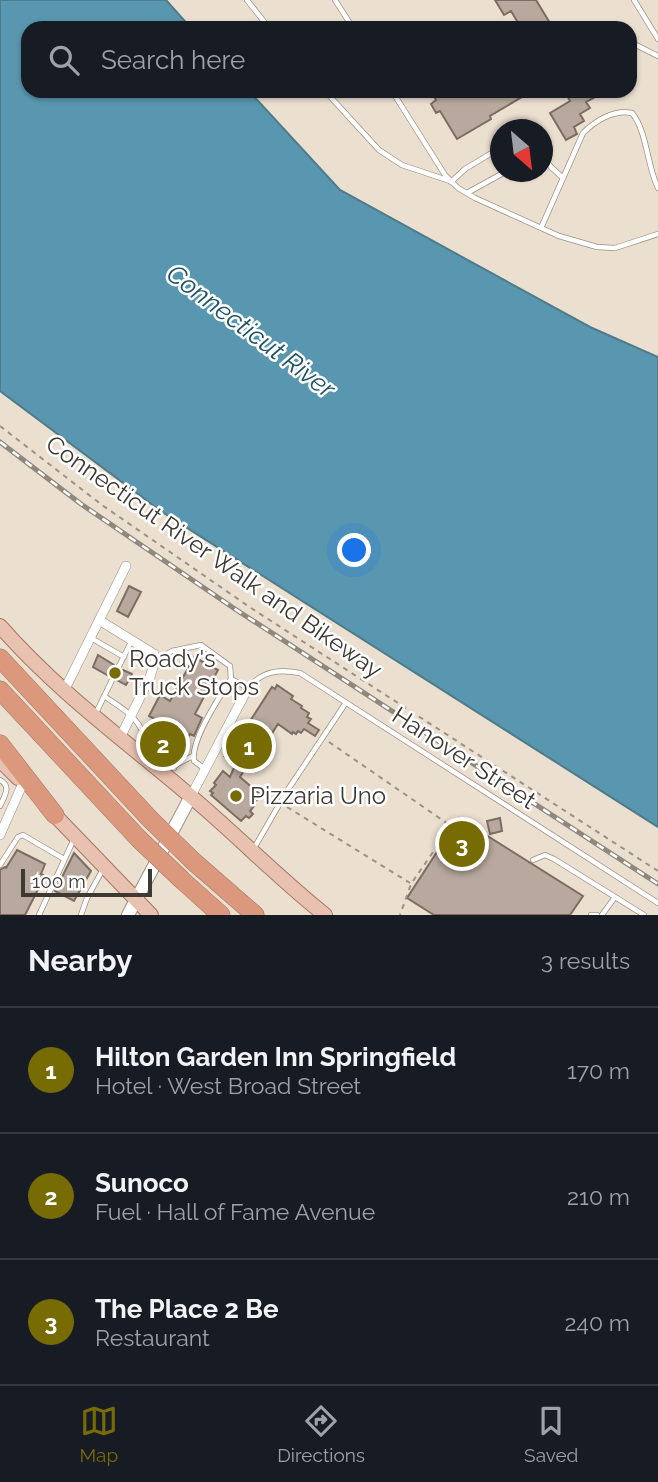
<!DOCTYPE html>
<html lang="en">
<head>
<meta charset="utf-8">
<style>
	body { margin:0; font-family:Raleway,sans-serif; background:#242831; color:#f1f3f6 }
	.compass { position:absolute; left:490px; top:119px; width:63px; height:63px; border-radius:50%; background:#171b24; box-shadow:0 2px 5px #0004; rotate:152deg }
	.scale { position:absolute; left:21px; bottom:18px; width:131px; box-sizing:border-box; padding-left:7px; border:4px solid #3d3933; border-top:0; font-size:19px; line-height:24px; white-space:nowrap; color:#3d3933; -webkit-text-stroke:5px #fff; paint-order:stroke }
	.you { position:absolute; left:355px; top:551px; width:24px; height:24px; margin:-18px; border:5px solid #fff; border-radius:50%; background:#1a73e8; box-shadow:0 0 0 10px #1a73e833 }
	.badge { display:grid; place-items:center; width:46px; height:46px; border-radius:50%; background:#776b04; color:#fff; font-size:23px; font-weight:700 }
	.pin { position:absolute; translate:-50% -50%; border:4px solid #fff; box-shadow:0 2px 7px #0006 }
	.list { margin:0; padding:0; list-style:none }
	h2 { display:flex; justify-content:space-between; align-items:center; height:91px; margin:0; padding:0 28px; font-size:30px }
	h2 small { font-size:23px; font-weight:400; color:#9ea1a6 }
	.list li { display:grid; grid-template-columns:46px 1fr auto; gap:21px; align-items:center; box-sizing:border-box; height:126px; padding:0 28px; border-top:2px solid #363941 }
	.list b { display:block; font-size:26px; white-space:nowrap }
	.list p { margin:0; font-size:23px; white-space:nowrap; color:#9ea1a6 }
	.list em { font-size:23px; font-style:normal; color:#9ea1a6 }
	.icon { flex:none; width:38px; height:38px; fill:none; stroke:currentColor; stroke-width:2; stroke-linecap:round; stroke-linejoin:round }
	.map { position:relative; flex:none; width:658px; height:915px; overflow:hidden }
	.search { position:absolute; background:#171b24; box-shadow:0 2px 5px #0004; left:21px; right:21px; top:21px; height:77px; display:flex; align-items:center; gap:18px; box-sizing:border-box; padding:0 24px; border-radius:21px; color:#9ea1a6; font-size:26px }
	.sheet { height:469px; background:#171b24 }
	nav { display:flex; justify-content:space-around; align-items:center; box-sizing:border-box; height:98px; border-top:2px solid #363941; background:#171b24; font-size:19px; color:#9ea1a6 }
	nav a { display:grid; justify-items:center; gap:4px }
	nav .on { color:#776b04 }
	.map>svg:first-child { display:block }
	.water { fill:#5897af; stroke:#507b8a; stroke-width:2 }
	.building { fill:#b8a89d; stroke:#7c6d62; stroke-width:2 }
	.lines { fill:none; stroke-linecap:round; stroke-linejoin:round }
	.lane-casing { stroke:#9c9183; stroke-width:6 }
	.street-casing { stroke:#9c9183; stroke-width:10 }
	.secondary-casing { stroke:#9c9183; stroke-width:14 }
	.primary-casing { stroke:#a47762; stroke-width:16 }
	.highway-casing { stroke:#a47762; stroke-width:19 }
	.path { stroke:#9b9388; stroke-width:2; stroke-dasharray:5 5; stroke-linecap:butt }
	.lane { stroke:#fff; stroke-width:4.5 }
	.street { stroke:#fff; stroke-width:9 }
	.secondary { stroke:#fff; stroke-width:12 }
	.primary { stroke:#e9c1b0; stroke-width:14 }
	.highway { stroke:#db987c; stroke-width:18 }
	.rail-casing { stroke:#8f887d; stroke-width:5 }
	.rail { stroke:#fff; stroke-width:2.5; stroke-dasharray:8; stroke-linecap:butt }
	.highway-bridge-casing { stroke:#a47762; stroke-width:19; stroke-linecap:butt }
	.highway-bridge { stroke:#db987c; stroke-width:18 }
	.poi-dot { fill:#776b04; stroke:#fff; stroke-width:2.5 }
	.labels { text-anchor:middle; stroke-width:5; stroke-linejoin:round; paint-order:stroke }
	.street-label { font-size:24px; fill:#3d3933; stroke:#fff }
	.poi-label { font-size:24px; fill:#3d3933; stroke:#fff; text-anchor:start }
	.water-label { font-size:26px; font-style:italic; fill:#1f5466; stroke:#fff }
</style>
</head>
<body>
<div class="map">
<svg width="658" height="915" viewBox="0 0 658 915">
	<rect width="100%" height="100%" fill="#ebdfd0"/>
	<path class="water" d="M 0,0 L 166,0 L 191,28 L 28,28 L 28,91 L 249,91 L 340,190 L 590,327 L 658,357 L 658,827 L 162,512 L 0,391 Z"/>
	<path class="building" d="M 495,0 L 536,0 L 553,28 L 521,28 L 511,11 L 504,15 Z
		M 431,91 L 473,91 L 476,95 L 482,91 L 532,91 L 490,116 L 491,119 L 457,139 L 440,111 L 436,113 L 431,104 L 436,100 Z
		M 565,91 L 606,91 L 586,102 L 590,108 L 580,114 L 584,121 L 574,127 L 577,134 L 566,140 L 550,113 L 570,101 Z
		M 129,586 L 141,592 L 128,617 L 117,611 Z
		M 98,655 L 114,665 L 113,669 L 115,672 L 119,673 L 123,670 L 132,674 L 126,685 L 117,680 L 116,674 L 112,673 L 109,676 L 93,667 Z
		M 194,657 L 218,670 L 195,714 L 202,718 L 194,736 L 190,734 L 188,737 L 184,735 L 167,756 L 152,743 L 166,725 L 149,716 L 160,695 L 170,701 Z
		M 277,685 L 293,696 L 291,699 L 302,706 L 301,708 L 309,713 L 307,717 L 311,719 L 308,723 L 319,730 L 315,736 L 304,729 L 301,733 L 298,731 L 296,734 L 293,732 L 292,734 L 278,724 L 250,768 L 247,766 L 240,777 L 261,795 L 253,804 L 255,805 L 250,811 L 253,814 L 249,818 L 246,816 L 241,821 L 211,795 L 213,793 L 210,791 L 216,785 L 214,783 L 223,771 L 230,777 L 236,763 L 226,757 L 231,757 L 228,755 L 272,687 L 275,689 Z
		M 459,818 L 583,896 L 570,915 L 434,915 L 407,898 Z
		M 500,818 L 502,831 L 490,834 L 487,821 Z
		M 17,850 L 45,864 L 41,874 L 45,876 L 25,915 L 0,915 L 0,870 L 5,867 L 6,868 Z
		M 74,853 L 91,871 L 74,901 L 55,891 Z"/>
	<g class="lines">
		<g class="lane-casing">
			<path id="lane" d="M 247,0 L 269,28
				M 335,0 L 353,28
				M 634,0 L 658,39
				M 630,42 L 658,56
				M 325,91 L 379,150 L 402,165 L 450,181
				M 392,91 L 445,175 L 458,188 L 475,198 L 559,236 L 597,247 L 615,248 L 658,234
				M 542,155 L 551,167 L 563,178
				M 451,182 L 465,169 L 500,148
				M 467,193 L 505,172
				M 541,228 L 583,133 C 595,121 614,109 632,113 C 647,131 647,166 658,188
				M 91,638 L 124,657
				M 156,660 L 172,651 L 201,645 L 230,666 L 231,679
				M 118,668 L 132,640
				M 104,696 C 117,705 132,713 140,727 C 145,734 144,742 150,748
				M 96,713 L 113,678
				M 143,755 L 150,748 L 174,768
				M 173,768 L 177,764 L 193,756
				M 205,769 L 194,761 C 190,741 220,696 231,679 L 248,688 C 262,671 279,669 300,673 L 658,903
				M 0,780 C 12,786 4,797 0,806
				M 253,850 L 287,791 L 345,704
				M 533,860 L 545,855 L 554,859 L 644,915
				M 0,865 L 18,837 L 23,835 L 64,859
				M 39,915 L 73,841
				M 81,915 L 87,898 L 102,871
				M 591,915 L 597,915
				M 602,915 L 615,897"/>
		</g>
		<g class="street-casing">
			<path id="street" d="M 99,620 L 154,654 L 155,661 L 150,677 L 120,738
				M 64,691 L 126,566
				M 191,796 L 248,688
				M 0,835 L 23,783"/>
		</g>
		<g class="secondary-casing">
			<path id="secondary" d="M 128,915 L 191,796"/>
		</g>
		<g class="primary-casing">
			<path id="primary" d="M 0,626 C 57,691 122,738 188,794 C 235,833 277,877 325,915
				M 0,760 L 18,778
				M 47,807 L 151,915"/>
		</g>
		<g class="highway-casing">
			<path id="highway" d="M 0,658 L 150,819
				M 0,690 L 139,839
				M 0,744 L 55,815
				M 193,861 L 255,915
				M 182,880 L 221,915"/>
		</g>
		<path class="path" d="M 0,426 L 102,505 L 251,608 L 658,871
			M 329,742 L 451,826 L 411,884 L 400,915
			M 287,807 L 410,883"/>
		<use href="#lane" class="lane"/>
		<use href="#street" class="street"/>
		<use href="#secondary" class="secondary"/>
		<use href="#primary" class="primary"/>
		<use href="#highway" class="highway"/>
		<g class="rail-casing">
			<path id="rail" d="M 0,442 L 81,504 L 235,609 L 658,884"/>
		</g>
		<use href="#rail" class="rail"/>
		<g class="highway-bridge-casing">
			<path id="highway-bridge" d="M 150,819 L 193,861
				M 139,839 L 182,880"/>
		</g>
		<use href="#highway-bridge" class="highway-bridge"/>
	</g>
	<g class="poi-dot">
		<circle cx="115" cy="673" r="7"/>
		<circle cx="236" cy="796" r="7"/>
	</g>
	<g class="labels">
		<g class="street-label">
			<text transform="translate(214 557) rotate(35)" y="8">Connecticut River Walk and Bikeway</text>
			<text transform="translate(464 758) rotate(33)" y="8">Hanover Street</text>
		</g>
		<g class="poi-label">
			<text x="129" y="667">Roady's<tspan x="129" dy="28">Truck Stops</tspan></text>
			<text x="250" y="804">Pizzaria Uno</text>
		</g>
		<g class="water-label">
			<text transform="translate(251 331) rotate(37)" y="9">Connecticut River</text>
		</g>
	</g>
</svg>
<svg class="compass" viewBox="-18 -18 36 36"><path d="M0-13l5 13h-10z" fill="#e53935"/><path d="M0 13l5-13h-10z" fill="#9ea1a6"/></svg>
<div class="scale">100 m</div>
<div class="you"></div>
<div class="pin badge" style="left:249px;top:746px">1</div>
<div class="pin badge" style="left:163px;top:744px">2</div>
<div class="pin badge" style="left:462px;top:844px">3</div>
<div class="search"><svg class="icon" aria-label="search" viewBox="0 0 24 24"><circle cx="10" cy="10" r="6"/><path d="M15 15l6 6"/></svg>Search here</div>
</div>
<section class="sheet">
<h2>Nearby<small>3 results</small></h2>
<ul class="list">
<li><span class="badge">1</span><div><b>Hilton Garden Inn Springfield</b><p>Hotel · West Broad Street</p></div><em>170 m</em></li>
<li><span class="badge">2</span><div><b>Sunoco</b><p>Fuel · Hall of Fame Avenue</p></div><em>210 m</em></li>
<li><span class="badge">3</span><div><b>The Place 2 Be</b><p>Restaurant</p></div><em>240 m</em></li>
</ul>
</section>
<nav>
<a class="on"><svg class="icon" aria-label="map" viewBox="0 0 24 24"><path d="M3 6l6-2 6 2 6-2v14l-6 2-6-2-6 2zM9 4v14M15 6v14"/></svg>Map</a>
<a><svg class="icon" aria-label="directions" viewBox="0 0 24 24"><path d="M12 3l9 9-9 9-9-9zM9 14v-3h6M13 9l2 2-2 2"/></svg>Directions</a>
<a><svg class="icon" aria-label="saved" viewBox="0 0 24 24"><path d="M7 4h10v16l-5-4-5 4z"/></svg>Saved</a>
</nav>
</body>
</html>
